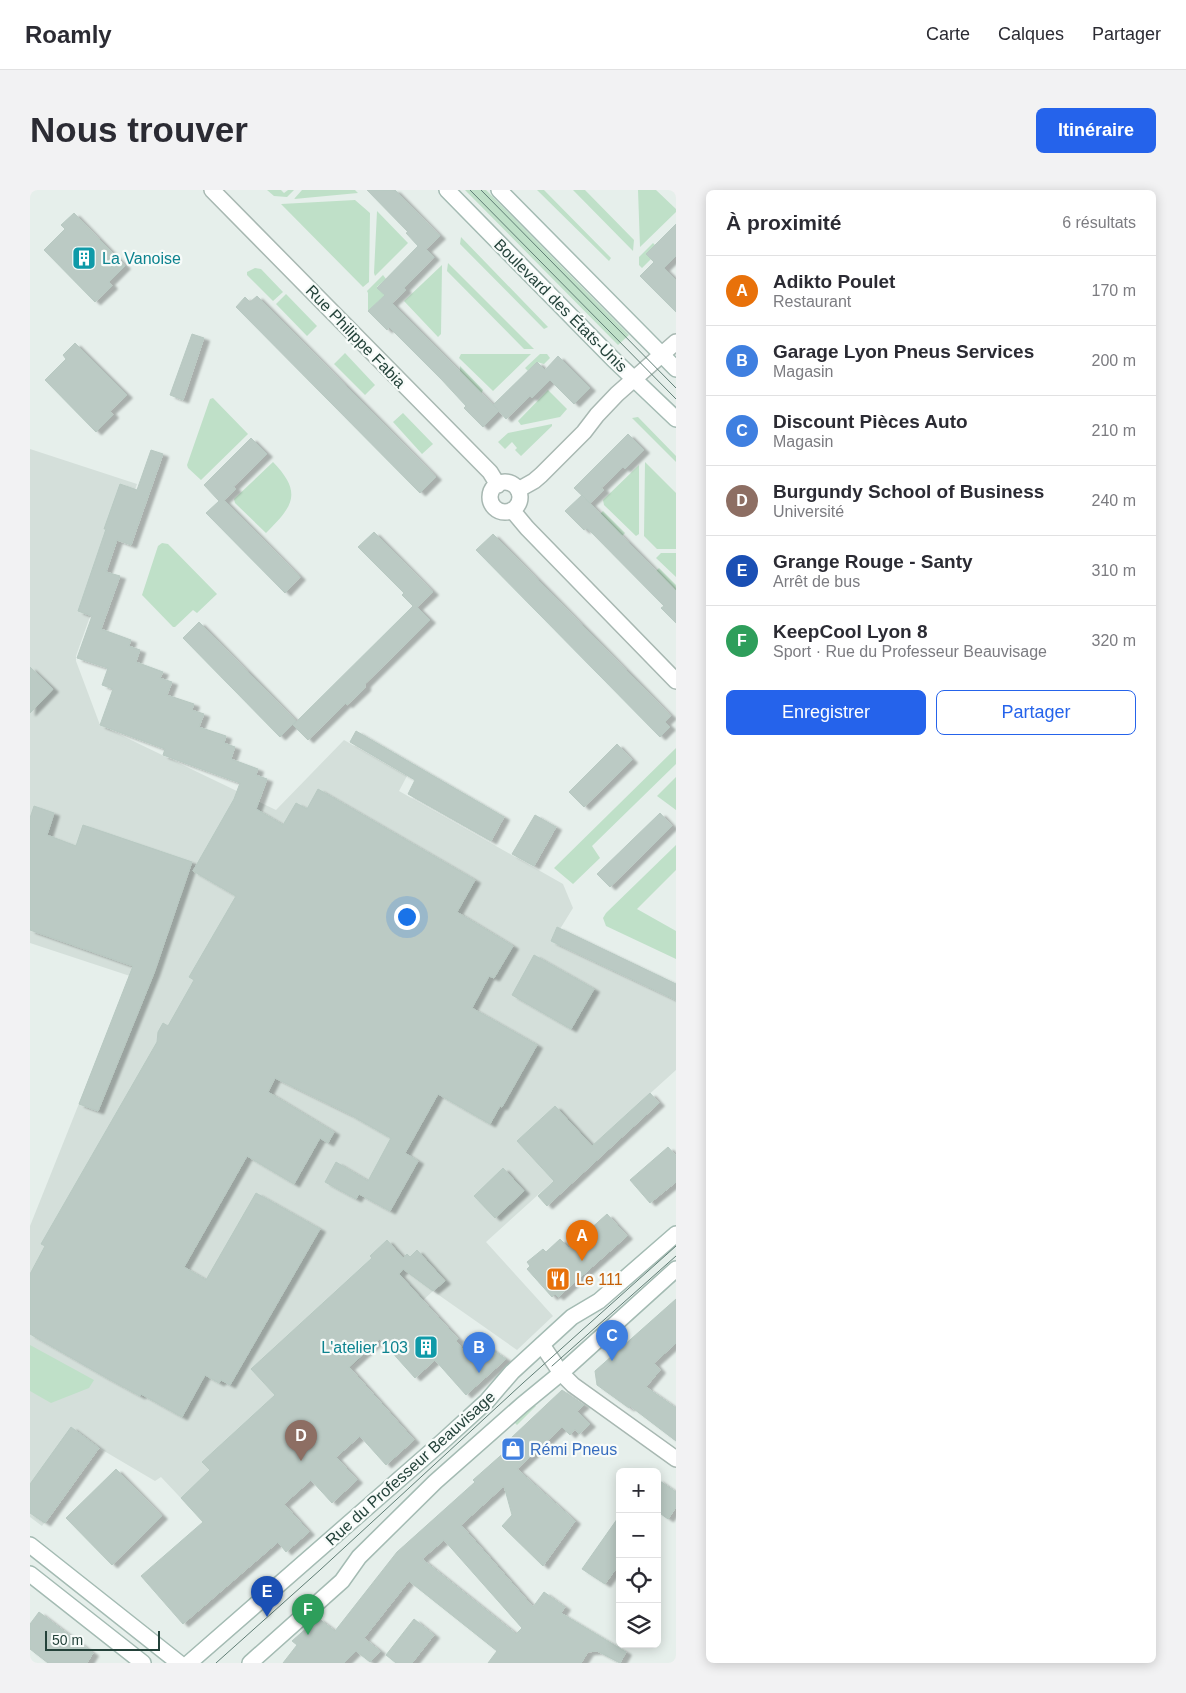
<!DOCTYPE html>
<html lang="fr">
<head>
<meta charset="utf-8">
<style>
	body { margin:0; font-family:Helvetica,sans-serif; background:#f2f2f3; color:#2b2b33 }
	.controls { position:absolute; right:15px; bottom:15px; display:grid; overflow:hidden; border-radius:8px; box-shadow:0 2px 12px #0003 }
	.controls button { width:45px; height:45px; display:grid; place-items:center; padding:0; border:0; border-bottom:1px solid #e1e1e2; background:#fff; color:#2b2b33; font:25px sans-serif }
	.scale { position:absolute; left:15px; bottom:12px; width:115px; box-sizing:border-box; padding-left:5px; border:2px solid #24423a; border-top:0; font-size:14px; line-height:18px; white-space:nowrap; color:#24423a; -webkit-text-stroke:4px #f7fbf9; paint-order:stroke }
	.you { position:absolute; left:376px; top:726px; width:18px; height:18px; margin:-12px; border:4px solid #fff; border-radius:50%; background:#1a73e8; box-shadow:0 0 0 8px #1a73e833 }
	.badge { display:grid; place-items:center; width:32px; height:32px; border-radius:50%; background:#2563eb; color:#fff; font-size:16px; font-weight:700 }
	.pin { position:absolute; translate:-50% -41px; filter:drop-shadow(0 1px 2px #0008) }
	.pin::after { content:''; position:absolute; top:26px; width:18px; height:15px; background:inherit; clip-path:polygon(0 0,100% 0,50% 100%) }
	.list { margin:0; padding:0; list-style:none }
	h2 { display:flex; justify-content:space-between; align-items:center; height:65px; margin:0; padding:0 20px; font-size:21px }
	h2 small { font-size:16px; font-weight:400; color:#7c7c81 }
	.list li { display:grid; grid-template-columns:32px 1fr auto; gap:15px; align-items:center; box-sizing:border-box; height:70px; padding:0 20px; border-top:1px solid #e1e1e2 }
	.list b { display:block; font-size:19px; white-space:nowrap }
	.list p { margin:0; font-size:16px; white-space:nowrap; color:#7c7c81 }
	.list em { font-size:16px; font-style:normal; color:#7c7c81 }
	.actions { display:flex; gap:10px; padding:15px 20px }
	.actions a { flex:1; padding:11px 0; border:1px solid #2563eb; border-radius:8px; text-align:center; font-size:18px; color:#2563eb }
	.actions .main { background:#2563eb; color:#fff }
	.icon { flex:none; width:28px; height:28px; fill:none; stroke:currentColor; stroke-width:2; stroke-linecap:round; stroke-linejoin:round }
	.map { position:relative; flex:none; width:646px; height:1473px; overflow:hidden; border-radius:8px }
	header { display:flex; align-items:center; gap:30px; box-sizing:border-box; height:70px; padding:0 25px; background:#fff; border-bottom:1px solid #e1e1e2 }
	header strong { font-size:24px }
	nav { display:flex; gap:28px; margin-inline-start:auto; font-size:18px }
	.intro { display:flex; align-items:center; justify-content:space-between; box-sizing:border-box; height:120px; padding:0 30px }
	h1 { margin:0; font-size:35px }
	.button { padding:12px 22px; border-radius:8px; background:#2563eb; color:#fff; font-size:18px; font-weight:700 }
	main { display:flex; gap:30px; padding:0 30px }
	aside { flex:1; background:#fff; border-radius:8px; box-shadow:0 2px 12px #0003 }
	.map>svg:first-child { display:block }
	.built { fill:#d4dfda }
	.green { fill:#bfe0c8 }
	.building { fill:#bbcac4; stroke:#b8c9c2; fill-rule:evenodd; filter:url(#shadow) }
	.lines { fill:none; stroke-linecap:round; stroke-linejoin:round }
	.street-casing { stroke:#a8b8b2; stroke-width:18 }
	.secondary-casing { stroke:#a4bbb3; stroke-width:18 }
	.street { stroke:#fff; stroke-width:15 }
	.secondary { stroke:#fff; stroke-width:15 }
	.tram { stroke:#5f7d75; stroke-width:1 }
	.labels { text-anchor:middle; stroke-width:4.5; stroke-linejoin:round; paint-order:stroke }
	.culture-label { font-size:16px; fill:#0d838f; stroke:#f7fbf9; text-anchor:start }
	.street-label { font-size:16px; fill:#24423a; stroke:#f7fbf9 }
	.food-label { font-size:16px; fill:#c56008; stroke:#f7fbf9; text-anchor:start }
	.shop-label { font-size:16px; fill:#366cbe; stroke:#f7fbf9; text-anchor:start }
</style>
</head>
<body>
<header>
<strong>Roamly</strong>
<nav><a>Carte</a><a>Calques</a><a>Partager</a></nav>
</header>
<div class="intro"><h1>Nous trouver</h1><a class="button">Itinéraire</a></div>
<main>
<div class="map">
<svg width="646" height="1473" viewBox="0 0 646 1473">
	<defs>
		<filter id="shadow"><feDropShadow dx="5.5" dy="3" stdDeviation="1" flood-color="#0004"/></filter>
	</defs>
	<rect width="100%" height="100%" fill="#e6efeb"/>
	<path class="built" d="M 0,259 L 107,294 L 46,466 L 46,471 L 70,535 L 246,620 L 314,550 L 377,586 L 369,601 L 533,694 L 543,718 L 530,739 L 527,737 L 521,751 L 646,810 L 646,880 L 456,1052 L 523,1126 L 487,1160 L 403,1101 L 164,1322 L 131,1287 L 125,1291 L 69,1258 L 12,1336 L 0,1327 L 0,1036 L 100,786 L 0,753 Z"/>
	<path class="green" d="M 237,0 L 251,0 L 254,3 L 258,0 L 264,0 L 257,7 L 244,6 Z
		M 272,0 L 325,0 L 328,3 L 264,9 Z
		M 435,0 L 456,0 L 599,145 L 588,155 Z
		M 507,0 L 514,0 L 581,68 L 579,71 Z
		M 543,0 L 555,0 L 604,50 L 603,61 Z
		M 608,0 L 626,0 L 646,19 L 646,22 L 610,57 Z
		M 325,10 L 340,23 L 339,92 L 333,97 L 251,14 Z
		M 347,21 L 378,53 L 345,86 L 344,83 Z
		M 431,47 L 518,137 L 514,139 L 430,54 Z
		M 623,53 L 625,55 L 616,64 L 621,69 L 612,78 L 609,75 L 609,67 Z
		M 418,73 L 504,159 L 494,159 L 417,81 Z
		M 412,75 L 411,144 L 408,147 L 374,111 Z
		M 225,78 L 231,79 L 253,102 L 243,111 L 217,85 L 217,82 Z
		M 353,85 L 356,89 L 347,97 L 355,105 L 338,121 L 338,103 L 337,101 Z
		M 256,104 L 287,136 L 277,146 L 246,114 Z
		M 315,163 L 345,195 L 335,205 L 304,174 Z
		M 431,164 L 501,164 L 463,201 L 429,168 Z
		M 510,164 L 517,164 L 520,168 L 514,174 L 507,172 L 498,181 L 495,178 Z
		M 430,176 L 453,200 L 451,204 L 430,182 Z
		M 518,200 L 537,219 L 530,227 L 491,235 L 488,231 Z
		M 183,208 L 218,244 L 171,290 L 158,278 L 157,275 L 180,209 Z
		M 373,223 L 403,254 L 392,264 L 363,232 Z
		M 608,227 L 646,266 L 646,272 L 602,228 Z
		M 522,234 L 522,236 L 491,266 L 485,260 L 487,258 L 482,252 L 475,259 L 468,252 L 478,243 Z
		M 243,272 C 273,303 263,316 236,343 L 205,313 L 204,309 Z
		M 615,272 L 646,303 L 646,359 L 627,359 L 614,346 Z
		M 609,275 L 609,344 L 606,346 L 574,315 L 573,310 Z
		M 573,321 L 595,343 L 592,346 L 570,324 Z
		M 132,353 L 138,354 L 187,404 L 167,423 L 163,420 L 145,437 L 143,437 L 112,405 L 128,356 Z
		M 631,363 L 646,363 L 646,387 L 626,368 Z
		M 629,378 L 646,395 L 646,401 L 626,381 Z
		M 646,558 L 646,574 L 562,656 L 570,668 L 543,694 L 524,678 Z
		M 646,587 L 646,620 L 627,606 Z
		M 646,655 L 646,680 L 607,719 L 646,741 L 646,769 L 576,736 L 573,728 L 576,723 Z
		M 0,1155 L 64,1190 L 59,1198 L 21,1213 L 0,1201 Z
		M 504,1215 L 506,1216 L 487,1235 L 484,1232 Z"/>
	<path class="building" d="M 337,0 L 365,0 L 410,46 L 396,59 L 404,67 L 374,98 L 376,100 L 362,113 L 468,220 L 463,215 L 507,172 L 515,180 L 528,166 L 560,198 L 544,214 L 520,190 L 502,208 L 500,206 L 476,229 L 469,221 L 453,237 L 434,218 L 436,216 L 411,189 L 359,137 L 357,140 L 338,121 L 355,105 L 347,98 L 388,56 L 376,43 L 378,42 Z
		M 44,23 L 95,76 L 79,92 L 82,96 L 65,112 L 14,60 L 35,39 L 31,35 Z
		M 646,34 L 646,66 L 634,78 L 646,90 L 646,122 L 610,86 L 624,72 L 616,64 Z
		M 227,106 L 406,287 L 390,303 L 206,117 L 215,107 L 220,112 Z
		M 162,144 L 174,148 L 153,210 L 140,205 Z
		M 45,153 L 97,205 L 80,221 L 83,225 L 66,242 L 15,190 L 36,169 L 33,165 Z
		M 598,244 L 614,260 L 595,279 L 593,277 L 571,298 L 574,300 L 560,313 L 544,298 Z
		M 221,248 L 237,264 L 203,297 L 206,299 L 194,310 L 270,387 L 255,403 L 176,323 L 189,311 L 174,295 Z
		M 121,260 L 133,264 L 101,355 L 87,350 L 76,382 L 90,386 L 71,439 L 101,450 L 99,456 L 110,460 L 106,472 L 133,482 L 130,488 L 142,492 L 137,505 L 164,514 L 162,520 L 174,524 L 169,537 L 196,546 L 194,553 L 205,557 L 201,569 L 228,579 L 226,585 L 237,589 L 226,619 L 253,635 L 266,613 L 277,619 L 288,599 L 445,690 L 427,722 L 483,756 L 464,788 L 459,786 L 442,818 L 507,855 L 472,917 L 470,916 L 460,934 L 408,904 L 375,963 L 388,971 L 360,1021 L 329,1004 L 326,1009 L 295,992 L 306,972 L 338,991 L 361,948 L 319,924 L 245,888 L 238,902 L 304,942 L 298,953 L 290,948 L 264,994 L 217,966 L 154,1077 L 176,1090 L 226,1003 L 290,1039 L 200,1195 L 191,1190 L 189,1193 L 175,1185 L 152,1227 L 111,1204 L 110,1206 L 75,1187 L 0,1144 L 0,1084 L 15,1056 L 11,1054 L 127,852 L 128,842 L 133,833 L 138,836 L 164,790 L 159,787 L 206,706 L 163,681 L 204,609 L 210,593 L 133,565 L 135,559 L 70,535 L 83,499 L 72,495 L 78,478 L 47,468 L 62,426 L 48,421 L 76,339 L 74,339 L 90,294 L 107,300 Z
		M 552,305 L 646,401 L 646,433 L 631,418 L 634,416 L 557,338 L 554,340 L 535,321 Z
		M 344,342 L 403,402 L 387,417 L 400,430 L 335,494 L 335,498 L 317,515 L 316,513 L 278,550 L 263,535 L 383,416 L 372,405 L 374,403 L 328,357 Z
		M 463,344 L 641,526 L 635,532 L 640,537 L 630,547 L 446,360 Z
		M 169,432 L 266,531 L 250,547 L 153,448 Z
		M 0,477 L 23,499 L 0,523 Z
		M 326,541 L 474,627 L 461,651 L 378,604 L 385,590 L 320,552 Z
		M 587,554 L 602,570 L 554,617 L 539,602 Z
		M 4,616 L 24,623 L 17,645 L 46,656 L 53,635 L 162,672 L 124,783 L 68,921 L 49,914 L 103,776 L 0,740 L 0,628 Z
		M 630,623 L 642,636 L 580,697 L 567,684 Z
		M 505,625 L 526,637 L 504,676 L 482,664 Z
		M 527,737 L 646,794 L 646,810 L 521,751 Z
		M 504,765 L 564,799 L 541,839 L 482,805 Z
		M 620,903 L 629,913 L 517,1016 L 508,1006 L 524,991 L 487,951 L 525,916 L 562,956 Z
		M 638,957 L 646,966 L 646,992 L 620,1013 L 600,990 Z
		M 473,978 L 494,1001 L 465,1028 L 444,1006 Z
		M 577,1024 L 597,1046 L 528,1107 L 525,1104 L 522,1107 L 497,1079 L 500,1076 L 497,1072 L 513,1059 L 516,1062 L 530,1049 L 539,1058 Z
		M 357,1050 L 373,1068 L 377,1064 L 380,1067 L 387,1060 L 415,1091 L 403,1101 L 373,1079 L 369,1084 L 428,1149 L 426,1151 L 441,1169 L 457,1156 L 476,1169 L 436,1205 L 405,1170 L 385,1188 L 350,1149 L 319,1177 L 384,1250 L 356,1275 L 330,1246 L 306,1267 L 327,1290 L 302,1313 L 281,1290 L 254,1314 L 279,1342 L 256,1362 L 248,1352 L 153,1434 L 111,1386 L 173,1332 L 151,1308 L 180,1280 L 172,1272 L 245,1205 L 221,1179 L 342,1068 L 340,1066 Z
		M 646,1109 L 646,1153 L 624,1173 L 630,1180 L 616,1197 L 646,1218 L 646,1251 L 600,1216 L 599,1218 L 567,1195 L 565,1181 Z
		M 532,1200 L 554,1215 L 547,1221 L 560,1234 L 549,1244 L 545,1239 L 540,1245 L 532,1237 L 487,1279 L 545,1331 L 513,1376 L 472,1336 L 482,1325 L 474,1296 L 431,1335 L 503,1417 L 514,1402 L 535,1417 L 531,1423 L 596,1462 L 590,1473 L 567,1461 L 558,1462 L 551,1473 L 458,1473 L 467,1461 L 379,1391 L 334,1448 L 350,1461 L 340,1472 L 326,1461 L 314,1473 L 253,1473 L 267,1455 L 262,1451 L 288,1428 L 305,1441 L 367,1362 L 445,1292 L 443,1290 L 486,1252 L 481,1248 ZM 414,1350 L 492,1438 L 486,1444 L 392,1369 Z
		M 41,1237 L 69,1258 L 15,1333 L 0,1323 L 0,1294 Z
		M 86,1279 L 132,1326 L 82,1375 L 36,1328 Z
		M 627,1289 L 646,1302 L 646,1317 L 638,1329 L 627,1321 Z
		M 590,1325 L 590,1373 L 575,1394 L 552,1379 Z
		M 9,1422 L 63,1463 L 57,1473 L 18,1473 L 0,1459 L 0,1434 Z
		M 384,1429 L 404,1445 L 382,1473 L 366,1473 L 356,1465 Z"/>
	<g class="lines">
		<g class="street-casing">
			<path id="street" d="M 182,0 L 460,282 L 468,295
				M460 307a15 15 0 1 1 30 0a15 15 0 1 1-30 0Z
				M 488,300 L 504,291 L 511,285 L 554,242 L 567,225 L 587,204 L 646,152
				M 482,320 L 497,338 L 646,491
				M 512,1155 L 531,1183 L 543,1195 L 646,1269"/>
		</g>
		<g class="secondary-casing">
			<path id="secondary" d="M 417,0 L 583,169 L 646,229
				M 469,0 L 646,179
				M 0,1355 L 149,1473
				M 0,1384 L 113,1473
				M 159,1473 L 412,1252 L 457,1211 L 482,1182 L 542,1127 L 569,1111 L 646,1044
				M 220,1473 L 312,1391 L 329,1367 L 405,1292 L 492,1215 L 531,1183 L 646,1079"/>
		</g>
		<use href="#street" class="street"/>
		<use href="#secondary" class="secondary"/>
		<path class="tram" d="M 440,0 L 646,209
			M 451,0 L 646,198
			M 522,1176 L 646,1066
			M 186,1473 L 290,1380 L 493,1193 L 646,1056"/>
	</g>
	<defs>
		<g id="building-square" transform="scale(1.25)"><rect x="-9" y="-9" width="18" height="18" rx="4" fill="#0f9aa8" stroke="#f7fbf9"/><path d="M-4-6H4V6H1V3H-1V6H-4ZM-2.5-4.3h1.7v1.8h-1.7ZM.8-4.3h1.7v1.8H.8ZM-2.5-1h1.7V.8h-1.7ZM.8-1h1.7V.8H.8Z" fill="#fff"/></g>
		<g id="restaurant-square" transform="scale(1.25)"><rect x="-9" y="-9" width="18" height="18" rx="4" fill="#e8710a" stroke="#f7fbf9"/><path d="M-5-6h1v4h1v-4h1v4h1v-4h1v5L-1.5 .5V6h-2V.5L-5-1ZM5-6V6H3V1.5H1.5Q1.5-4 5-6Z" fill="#fff"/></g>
		<g id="shop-square" transform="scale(1.25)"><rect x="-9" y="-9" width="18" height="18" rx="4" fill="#3f7fe0" stroke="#f7fbf9"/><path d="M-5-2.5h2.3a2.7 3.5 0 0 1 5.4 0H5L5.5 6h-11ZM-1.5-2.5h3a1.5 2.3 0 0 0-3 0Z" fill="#fff"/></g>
	</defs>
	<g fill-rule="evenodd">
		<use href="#building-square" x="54" y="68"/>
		<use href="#restaurant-square" x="528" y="1089"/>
		<use href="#building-square" x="396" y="1157"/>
		<use href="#shop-square" x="483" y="1259"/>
	</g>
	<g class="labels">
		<g class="culture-label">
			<text x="72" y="74">La Vanoise</text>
			<text x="378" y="1163" text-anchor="end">L'atelier 103</text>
		</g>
		<g class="street-label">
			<text transform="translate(531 115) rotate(45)" y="6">Boulevard des États-Unis</text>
			<text transform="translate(326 146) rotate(46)" y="6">Rue Philippe Fabia</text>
			<text transform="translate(380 1278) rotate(-42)" y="6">Rue du Professeur Beauvisage</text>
		</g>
		<g class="food-label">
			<text x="546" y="1095">Le 111</text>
		</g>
		<g class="shop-label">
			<text x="500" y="1265">Rémi Pneus</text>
		</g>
	</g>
</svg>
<div class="controls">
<button>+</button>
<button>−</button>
<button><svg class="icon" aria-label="locate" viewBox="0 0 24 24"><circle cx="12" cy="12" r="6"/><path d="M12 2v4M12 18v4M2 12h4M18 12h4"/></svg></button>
<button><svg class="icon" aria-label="layers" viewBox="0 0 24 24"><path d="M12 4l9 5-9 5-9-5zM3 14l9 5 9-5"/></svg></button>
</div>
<div class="scale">50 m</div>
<div class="you"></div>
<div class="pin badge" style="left:552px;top:1071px;background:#e8710a">A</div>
<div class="pin badge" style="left:449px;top:1183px;background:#3f7fe0">B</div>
<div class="pin badge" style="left:582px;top:1171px;background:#3f7fe0">C</div>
<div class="pin badge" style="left:271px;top:1271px;background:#8d6e63">D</div>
<div class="pin badge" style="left:237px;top:1427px;background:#1a4fb4">E</div>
<div class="pin badge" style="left:278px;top:1445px;background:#2e9e5b">F</div>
</div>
<aside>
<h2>À proximité<small>6 résultats</small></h2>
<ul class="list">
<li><span class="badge" style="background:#e8710a">A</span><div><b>Adikto Poulet</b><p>Restaurant</p></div><em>170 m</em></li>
<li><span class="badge" style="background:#3f7fe0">B</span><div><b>Garage Lyon Pneus Services</b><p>Magasin</p></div><em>200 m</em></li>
<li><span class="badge" style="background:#3f7fe0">C</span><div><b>Discount Pièces Auto</b><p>Magasin</p></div><em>210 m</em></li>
<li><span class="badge" style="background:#8d6e63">D</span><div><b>Burgundy School of Business</b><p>Université</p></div><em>240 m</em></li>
<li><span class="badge" style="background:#1a4fb4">E</span><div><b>Grange Rouge - Santy</b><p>Arrêt de bus</p></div><em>310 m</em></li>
<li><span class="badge" style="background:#2e9e5b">F</span><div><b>KeepCool Lyon 8</b><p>Sport · Rue du Professeur Beauvisage</p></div><em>320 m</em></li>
</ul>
<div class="actions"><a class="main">Enregistrer</a><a>Partager</a></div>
</aside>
</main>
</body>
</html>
